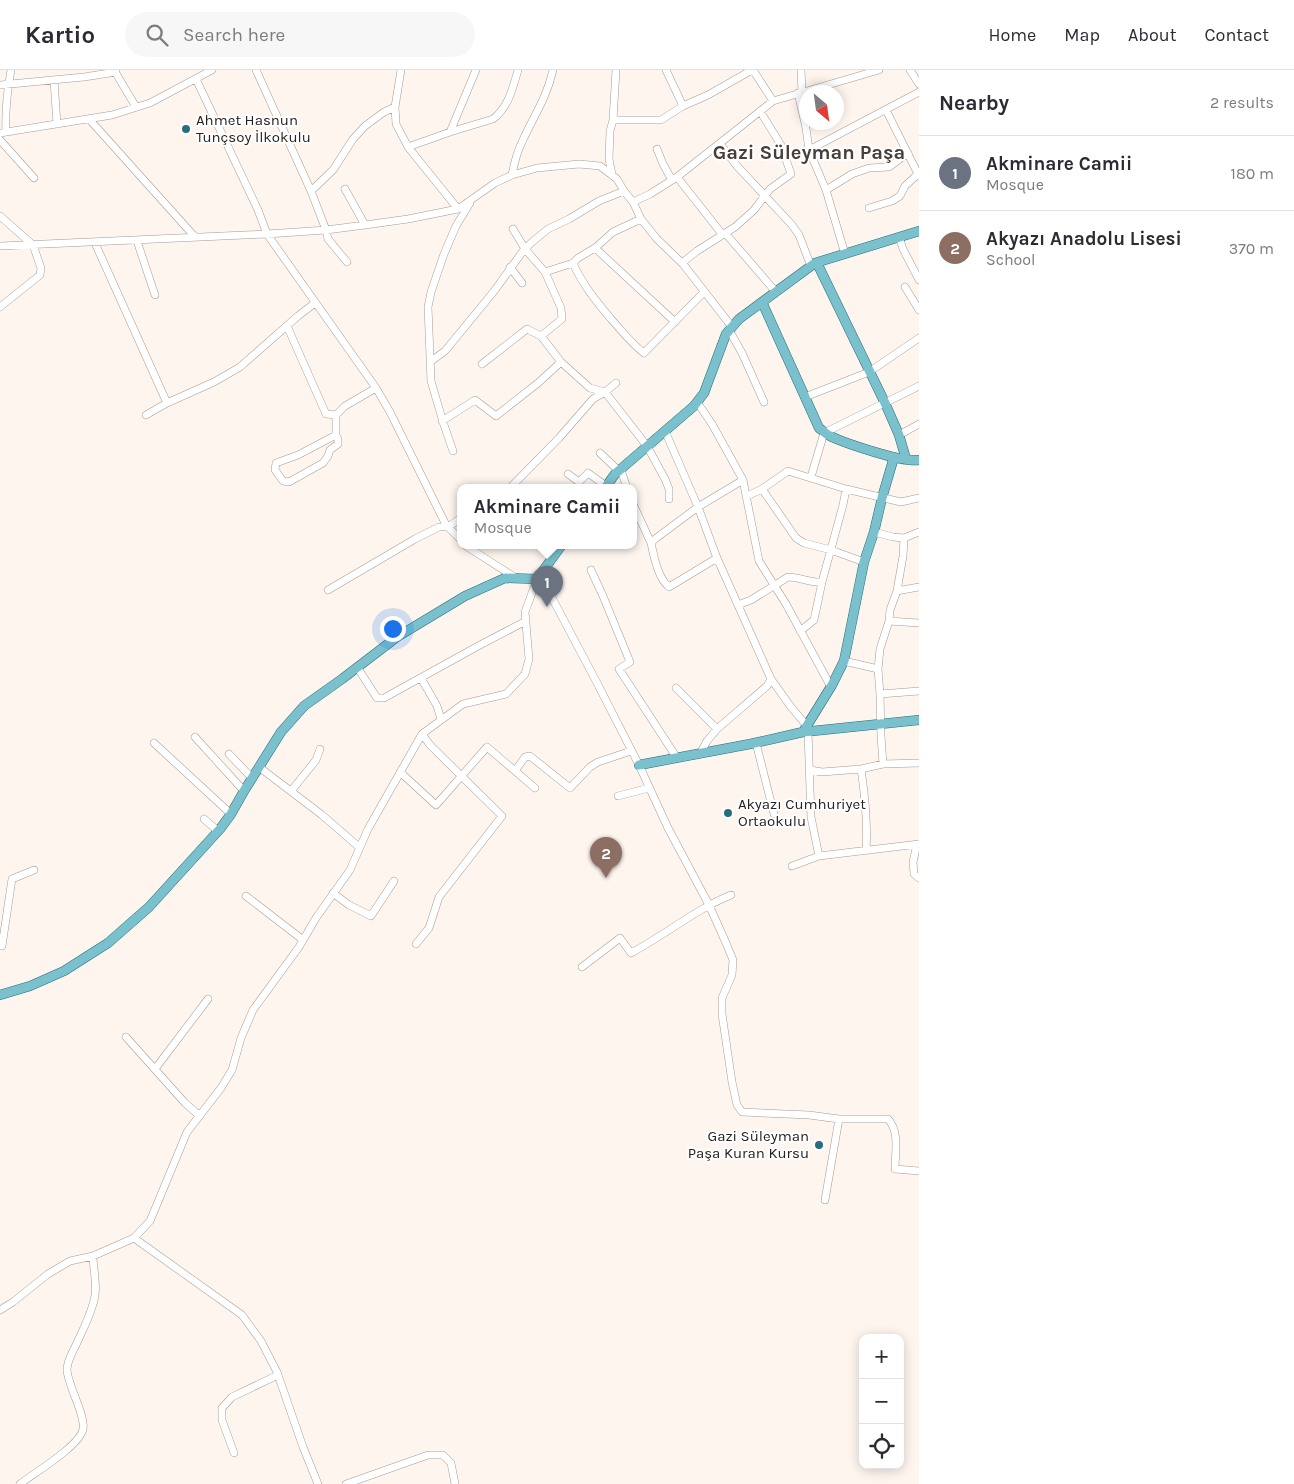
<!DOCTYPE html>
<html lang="en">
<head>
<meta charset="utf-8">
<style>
	body { margin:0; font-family:Karla,sans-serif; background:#f7f7f7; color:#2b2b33 }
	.controls { position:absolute; right:15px; bottom:15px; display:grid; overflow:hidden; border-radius:10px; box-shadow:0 2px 12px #0003 }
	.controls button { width:45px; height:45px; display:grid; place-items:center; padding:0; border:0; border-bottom:1px solid #e1e1e2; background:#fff; color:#2b2b33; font:25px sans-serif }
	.compass { position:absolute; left:799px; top:15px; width:45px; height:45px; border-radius:50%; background:#fff; box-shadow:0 2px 12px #0003; rotate:151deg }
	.you { position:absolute; left:392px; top:558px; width:18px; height:18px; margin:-12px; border:4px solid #fff; border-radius:50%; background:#1a73e8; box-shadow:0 0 0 8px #1a73e833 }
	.badge { display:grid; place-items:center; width:32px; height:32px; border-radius:50%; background:#276e7b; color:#fff; font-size:16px; font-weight:700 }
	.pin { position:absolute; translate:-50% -41px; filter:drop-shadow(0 1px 2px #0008) }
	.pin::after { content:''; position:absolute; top:26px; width:18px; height:15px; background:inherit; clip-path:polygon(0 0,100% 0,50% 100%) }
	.popup { position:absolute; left:457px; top:414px; width:180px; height:65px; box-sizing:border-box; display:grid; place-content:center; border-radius:10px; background:#fff; filter:drop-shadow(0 1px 4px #0005); font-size:16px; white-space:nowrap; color:#7c7c81 }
	.popup b { font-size:19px; color:#2b2b33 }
	.popup::after { content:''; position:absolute; left:50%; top:100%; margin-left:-10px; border:10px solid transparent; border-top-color:#fff }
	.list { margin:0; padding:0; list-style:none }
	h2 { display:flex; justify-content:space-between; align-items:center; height:65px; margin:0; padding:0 20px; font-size:21px }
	h2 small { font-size:16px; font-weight:400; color:#7c7c81 }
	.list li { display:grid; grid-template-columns:32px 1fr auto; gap:15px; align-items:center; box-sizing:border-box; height:75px; padding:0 20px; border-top:1px solid #e1e1e2 }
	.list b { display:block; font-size:19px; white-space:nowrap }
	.list p { margin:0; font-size:16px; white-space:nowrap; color:#7c7c81 }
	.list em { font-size:16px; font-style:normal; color:#7c7c81 }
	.icon { flex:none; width:28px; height:28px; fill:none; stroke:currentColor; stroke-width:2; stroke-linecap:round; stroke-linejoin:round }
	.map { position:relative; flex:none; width:919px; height:1414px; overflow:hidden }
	header { display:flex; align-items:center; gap:30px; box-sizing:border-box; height:70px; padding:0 25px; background:#fff; border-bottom:1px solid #e1e1e2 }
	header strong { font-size:24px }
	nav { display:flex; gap:28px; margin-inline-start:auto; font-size:18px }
	.search { width:350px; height:45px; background:#f7f7f7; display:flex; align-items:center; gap:12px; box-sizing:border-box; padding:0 18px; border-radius:28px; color:#7c7c81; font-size:19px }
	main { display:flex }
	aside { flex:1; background:#fff }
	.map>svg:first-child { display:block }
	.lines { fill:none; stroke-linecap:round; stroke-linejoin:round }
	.minor-casing { stroke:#a59b94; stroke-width:8 }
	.major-casing { stroke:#236f7a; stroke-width:10 }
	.minor { stroke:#fff; stroke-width:7 }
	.major { stroke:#7ac1cd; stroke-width:9 }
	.poi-dot { fill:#276e7b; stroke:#fff; stroke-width:2 }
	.labels { text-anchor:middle; stroke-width:4; stroke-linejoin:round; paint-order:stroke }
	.poi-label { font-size:15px; fill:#262220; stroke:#fff; text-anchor:start }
	.district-label { font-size:20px; font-weight:bold; fill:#483f3a; stroke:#fff }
</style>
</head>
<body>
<header>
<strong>Kartio</strong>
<div class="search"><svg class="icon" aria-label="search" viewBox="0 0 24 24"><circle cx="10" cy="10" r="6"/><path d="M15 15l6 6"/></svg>Search here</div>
<nav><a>Home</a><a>Map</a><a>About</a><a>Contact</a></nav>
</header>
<main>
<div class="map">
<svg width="919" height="1414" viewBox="0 0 919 1414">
	<rect width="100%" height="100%" fill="#fef5ef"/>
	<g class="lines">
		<g class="minor-casing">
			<path id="minor" d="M 114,0 L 136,37
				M 256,0 L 311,121 L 333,100 L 353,69 L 365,56 L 384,42 L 395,37
				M 401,0 L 395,37 L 396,54 L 408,77 L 458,139
				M 666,0 L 683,36
				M 753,0 L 773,31
				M 801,0 L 802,22
				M 910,0 L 919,14
				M 196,9 L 258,140 L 267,164 L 376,318 L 390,342 L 446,455 L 461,470
				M 54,10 L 57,54
				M 0,15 L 84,7 L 116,2
				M 798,23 L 806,58 L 809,80 L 826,120 L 845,184
				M 886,40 L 919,106
				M 89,49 L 195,167
				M 613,50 L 661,50 L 683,36 L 708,25 L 752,0
				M 6,62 C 5,40 7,22 11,0
				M 450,62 L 476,0
				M 0,63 L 112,45 L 150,33 L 212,0
				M 0,70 L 34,108
				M 720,74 L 737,96 L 792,155 L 799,165 L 811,196
				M 408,77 L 450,62 L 493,49 C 508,38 513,18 518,0
				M 657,79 L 663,94 L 672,110
				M 809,80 L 919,22
				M 512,105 C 514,94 517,82 522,72 C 534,45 546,30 553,0
				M 612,105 L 609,89 L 610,61 L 613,50 L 616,0
				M 677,107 L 722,164
				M 345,119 L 365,155
				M 826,120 L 852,104 L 869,98 L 889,97 L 908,83
				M 311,121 L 326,160 L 328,169 L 347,192
				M 633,132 L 650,124 L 677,107 L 773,31 L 879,0
				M 869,138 L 892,131 L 900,126 L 905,116 L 918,104
				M 0,146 L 33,175 L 41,198 L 40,205 L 0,237
				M 513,159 L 525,179 L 545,202 L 561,238 L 562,249 L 541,266
				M 725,163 L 776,222
				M 899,167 L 903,179 L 919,210
				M 137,171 L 155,225
				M 95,173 L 167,333
				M 0,176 L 267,164 L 326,160 L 365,155 L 408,149 L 458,139 L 495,113 L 512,105 L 537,98 L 579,94 L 600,96 L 617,109 L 624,121 L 633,132 L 641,149 L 657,169 L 683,194 L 732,257
				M 595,178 L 675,252
				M 573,193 C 582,214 596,231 611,249 C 622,261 631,273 644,283 L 704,222
				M 682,193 L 697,181 L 735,157 L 754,140 L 770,119 L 791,104 L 781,75 L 760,41
				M 510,197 L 522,213
				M 545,202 L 573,193 L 578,188 L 595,178 L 613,162 L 641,149
				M 905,217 L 919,240
				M 287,256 L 326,344 L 336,345
				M 729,260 L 742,283 L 764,332
				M 430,292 L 445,281 L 495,220 L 523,181 L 532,172 L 548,159 L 569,149 L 599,131 L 624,121
				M 482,294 L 527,259 L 541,266 L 561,292 L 590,318 L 605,322 L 647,376 L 665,409 L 669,419 L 669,429
				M 805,327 L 869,302 L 919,268
				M 697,332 L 712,354 L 743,410 L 759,491 L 786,534 L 831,617
				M 146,345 L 167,333 L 214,312 L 240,297 L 298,246 L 315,233
				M 442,351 L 475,330 L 496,346 L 538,313 L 561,292
				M 665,361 L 698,437 L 717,488 L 771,609 L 791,637 L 807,656
				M 336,365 L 298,385 L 276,393 L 275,400 L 283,411 L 289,412 L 323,393 L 328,386 L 330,380 L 338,374 L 338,369 L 336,365 L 336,345 L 345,336 L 376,318
				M 899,365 L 919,354
				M 453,381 L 443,352 L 431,311 L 428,237 L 431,222 L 444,184 L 456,156 L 470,133
				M 600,383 L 619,401
				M 621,400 L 627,418
				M 568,404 L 579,412 L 588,403 L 606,416
				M 811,407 L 824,363 L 919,316
				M 510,418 L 559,368 L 593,329 L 605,322 L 616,313
				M 762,419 L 796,468 L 804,473 L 831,480 L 864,492
				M 747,426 L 762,419 L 788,401 L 846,419 L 901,432 L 919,428
				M 633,434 L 651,473
				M 874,462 L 893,467 L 904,468 L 919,462
				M 466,476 L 516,508
				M 717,488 L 669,517 C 658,508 654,487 651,473 L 655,469 L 698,437 L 743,410
				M 591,500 L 603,526 L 630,592 L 619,599 L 677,688
				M 328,520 L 415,469 L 439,457 L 448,457 L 461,448
				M 897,521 L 919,517
				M 738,535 L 751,530 L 788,507 C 800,507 810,513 822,512
				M 889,551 L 919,553
				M 800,561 L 814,550 L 822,512 L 843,435 L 846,419
				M 844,591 L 878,599
				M 357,597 L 377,628 L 384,628 L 480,575 L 526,551
				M 421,608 L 437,636 L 441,649
				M 676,618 L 717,659
				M 880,624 L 919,621
				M 808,662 L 811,747 L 819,786
				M 195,667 L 244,721
				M 154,673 L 231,744
				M 756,673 L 774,744
				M 229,684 L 252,708
				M 700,684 L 707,671 L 717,659 L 767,616 L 771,609
				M 883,694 L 881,666 L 880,624 L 878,599 L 880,579 L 889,551 L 890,540 L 897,521 L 903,486 L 904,468
				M 259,697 L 322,745 L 359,777
				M 861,699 C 865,726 868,753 866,780
				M 810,700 L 822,702 L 861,699 L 883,694 L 919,693
				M 515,701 L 525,687 L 530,686 L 570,718 L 590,697 L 598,692 L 631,681
				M 400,702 L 436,735 L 487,677 L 535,718
				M 291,721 L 316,690 L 320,679
				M 618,726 L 649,718
				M 204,749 L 218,761
				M 917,774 L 913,792 L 914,804 L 919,808
				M 792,796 L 819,786 L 919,774
				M 333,823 L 349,835 L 371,846 L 394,811
				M 246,826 L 303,870
				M 416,874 L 429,858 L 439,827 L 502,746 L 430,675 L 422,664
				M 0,876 L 2,876 L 12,809 L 34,800
				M 582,897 L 620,868 L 631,883 C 665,865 696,839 731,825
				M 126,967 L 185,1033 L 200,1046
				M 155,999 L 208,929
				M 825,1130 L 839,1049
				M 134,1168 L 242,1245 L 261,1271 L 277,1302 L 303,1377 L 318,1414
				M 0,1240 L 13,1232 L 48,1204 L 70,1191 L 93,1186 L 134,1168 L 150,1151 L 187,1062 L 221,1018 L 232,1000 L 241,968 L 253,940 L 299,877 L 316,848 L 350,800 L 368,759 L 422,664 L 463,634 L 506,624 L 525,604 L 529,589 L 525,542 L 537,509 L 550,524 L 596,611 L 639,695 L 668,758 L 709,835 L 726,873 L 733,890 L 732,905 L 722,928 L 722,944 L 732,1012 L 737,1035 L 742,1042 L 809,1045 L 839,1049 L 888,1049 C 900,1062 895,1083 895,1099 L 919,1101
				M 234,1383 L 222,1350 L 222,1338 L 232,1327 L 278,1305
				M 20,1414 C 34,1403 80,1376 83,1359 C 86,1346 68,1316 67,1300 C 67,1291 72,1283 76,1275 C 83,1259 93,1241 95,1225 C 97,1213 93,1198 93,1186
				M 346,1414 L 428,1385 L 443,1385 L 451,1393 L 455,1414"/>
		</g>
		<g class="major-casing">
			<path id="major" d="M 817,193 L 885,333 L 899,365 L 906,389
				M 762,232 L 819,358 C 822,360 825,363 828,365 C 844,373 903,393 919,390
				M 605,418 L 615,404 L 694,336 L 704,323 L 726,264 L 739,249 L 815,193 L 919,161
				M 803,662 L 832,615 L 844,591 L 864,492 L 874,462 L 882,428 L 894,387
				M 639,695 L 750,674 L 803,662 L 919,650
				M 0,925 L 30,916 L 64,901 L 108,873 L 149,837 L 220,759 L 231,744 L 244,721 L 281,662 L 304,636 L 342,609 L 397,567 L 465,526 L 505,508 L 537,509 L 561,476"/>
		</g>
		<use href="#minor" class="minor"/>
		<use href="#major" class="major"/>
	</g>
	<g class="poi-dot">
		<circle cx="186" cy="59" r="5"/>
		<circle cx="728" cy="743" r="5"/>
		<circle cx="819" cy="1075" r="5"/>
	</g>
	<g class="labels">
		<g class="poi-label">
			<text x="196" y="55">Ahmet Hasnun<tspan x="196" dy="17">Tunçsoy İlkokulu</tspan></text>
			<text x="738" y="739">Akyazı Cumhuriyet<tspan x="738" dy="17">Ortaokulu</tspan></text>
			<text x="809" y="1071" text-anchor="end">Gazi Süleyman<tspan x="809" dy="17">Paşa Kuran Kursu</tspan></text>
		</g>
		<g class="district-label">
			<text x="809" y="89">Gazi Süleyman Paşa</text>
		</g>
	</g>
</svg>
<div class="controls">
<button>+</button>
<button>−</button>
<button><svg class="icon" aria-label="locate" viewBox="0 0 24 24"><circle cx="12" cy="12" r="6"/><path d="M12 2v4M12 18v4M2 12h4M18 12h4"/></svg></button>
</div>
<svg class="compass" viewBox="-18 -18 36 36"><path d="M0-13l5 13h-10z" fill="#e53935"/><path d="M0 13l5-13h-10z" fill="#7c7c81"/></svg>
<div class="you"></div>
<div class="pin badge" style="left:547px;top:537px;background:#6b7280">1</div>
<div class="popup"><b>Akminare Camii</b>Mosque</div>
<div class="pin badge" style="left:606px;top:808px;background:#8d6e63">2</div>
</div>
<aside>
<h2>Nearby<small>2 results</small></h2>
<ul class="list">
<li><span class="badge" style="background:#6b7280">1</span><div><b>Akminare Camii</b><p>Mosque</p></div><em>180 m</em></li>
<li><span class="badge" style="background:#8d6e63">2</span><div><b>Akyazı Anadolu Lisesi</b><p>School</p></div><em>370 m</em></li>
</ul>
</aside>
</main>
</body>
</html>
